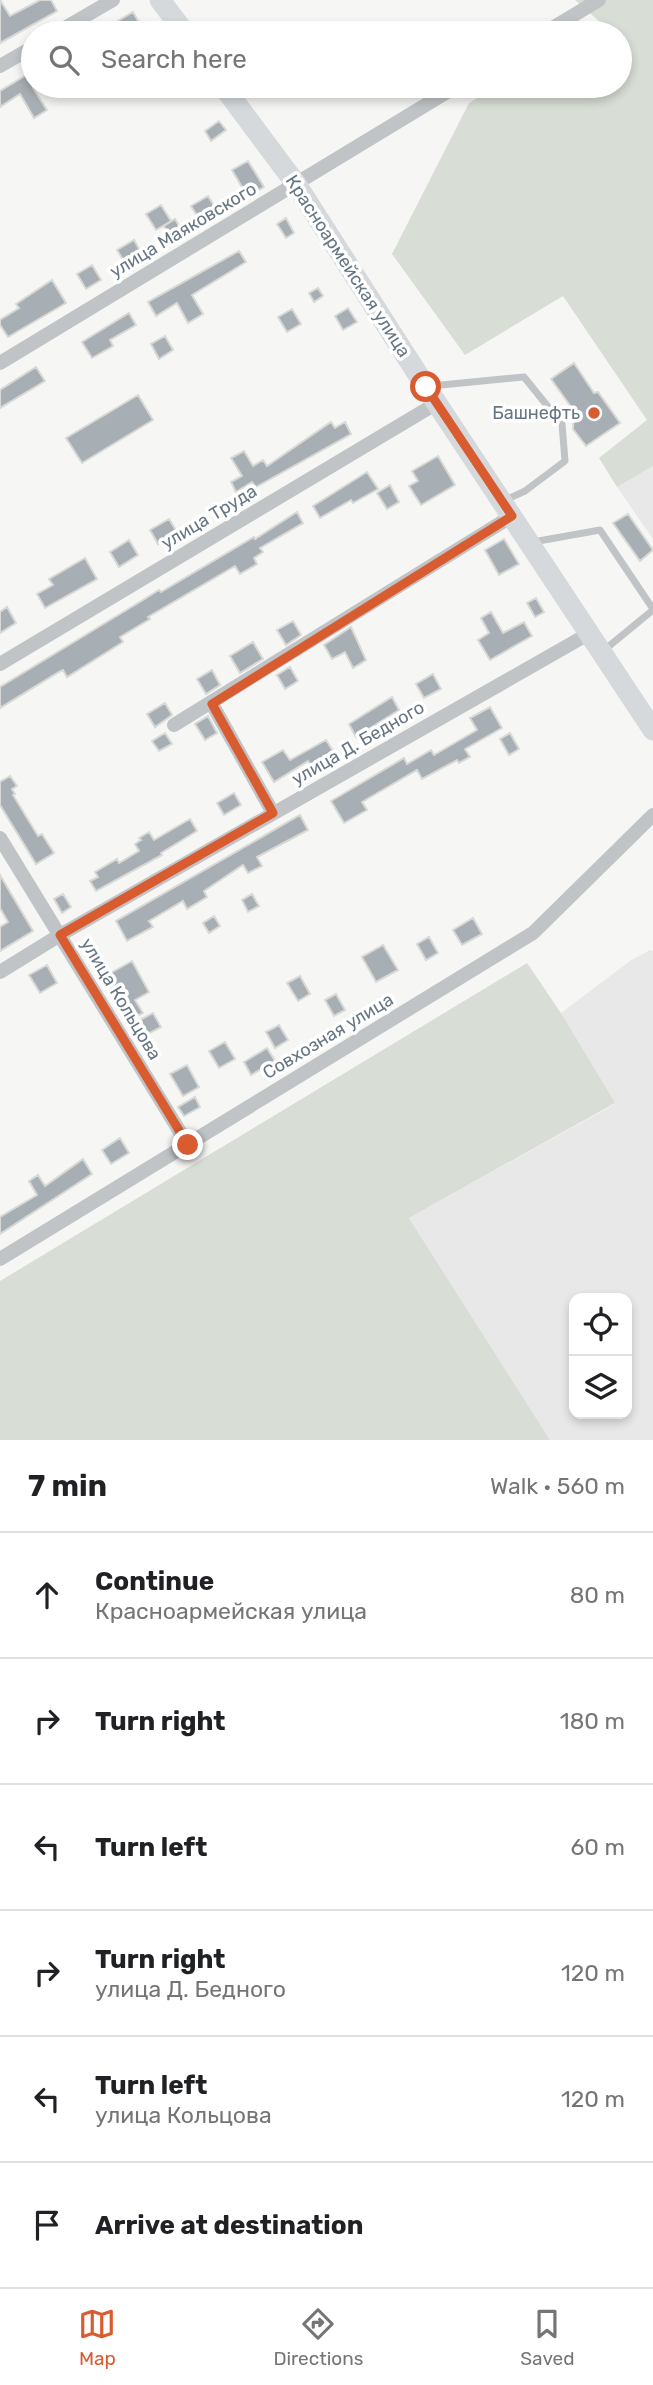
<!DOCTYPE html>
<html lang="en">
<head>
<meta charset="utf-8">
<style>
	body { margin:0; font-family:Rubik,sans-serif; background:#f6f6f6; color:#202124 }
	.controls { position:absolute; right:21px; bottom:21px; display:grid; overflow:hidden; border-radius:14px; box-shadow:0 4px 10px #0003 }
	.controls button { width:63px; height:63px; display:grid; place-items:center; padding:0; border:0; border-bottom:2px solid #e0e0e0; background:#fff; color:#202124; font:35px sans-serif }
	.stop { position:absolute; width:21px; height:21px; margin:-16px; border:5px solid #d95c31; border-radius:50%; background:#fff }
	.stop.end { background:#d95c31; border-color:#fff; box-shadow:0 2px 7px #0008 }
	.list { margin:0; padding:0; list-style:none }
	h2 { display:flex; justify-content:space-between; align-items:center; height:91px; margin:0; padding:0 28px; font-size:30px }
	h2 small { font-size:23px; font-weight:400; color:#757577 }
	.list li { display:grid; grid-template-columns:46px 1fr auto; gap:21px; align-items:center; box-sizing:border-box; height:126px; padding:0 28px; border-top:2px solid #e0e0e0 }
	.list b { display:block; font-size:26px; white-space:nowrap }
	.list p { margin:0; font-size:23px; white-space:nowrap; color:#757577 }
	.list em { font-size:23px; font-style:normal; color:#757577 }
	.icon { flex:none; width:38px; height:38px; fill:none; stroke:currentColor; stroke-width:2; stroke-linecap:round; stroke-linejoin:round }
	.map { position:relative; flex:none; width:653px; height:1440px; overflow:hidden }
	.search { position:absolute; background:#fff; box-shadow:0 4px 10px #0003; left:21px; right:21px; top:21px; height:77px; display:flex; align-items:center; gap:18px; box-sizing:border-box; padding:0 24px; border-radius:38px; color:#757577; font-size:26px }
	.sheet { height:847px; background:#fff }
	nav { display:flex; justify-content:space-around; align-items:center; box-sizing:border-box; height:98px; border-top:2px solid #e0e0e0; background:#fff; font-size:19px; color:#757577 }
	nav a { display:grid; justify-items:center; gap:4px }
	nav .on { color:#d95c31 }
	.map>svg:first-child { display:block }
	.built { fill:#e7e8e7; fill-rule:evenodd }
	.green { fill:#d8ddd5 }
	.building { fill:#a7afb4; stroke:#d8d8d6; stroke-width:2 }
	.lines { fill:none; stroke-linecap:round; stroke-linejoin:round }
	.service { stroke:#c0c4c7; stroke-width:7 }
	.minor { stroke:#c0c4c7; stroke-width:14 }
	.secondary { stroke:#d5d9dc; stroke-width:21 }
	.route { stroke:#d95c31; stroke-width:9 }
	.poi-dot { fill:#d95c31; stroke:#fff; stroke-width:2.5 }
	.labels { text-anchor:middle; stroke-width:7; stroke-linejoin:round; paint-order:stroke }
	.street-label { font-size:18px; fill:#677683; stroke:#fff }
	.poi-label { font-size:18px; fill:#677683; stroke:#fff; text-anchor:end }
</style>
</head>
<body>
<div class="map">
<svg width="653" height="1440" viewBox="0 0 653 1440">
	<rect width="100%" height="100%" fill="#f6f7f4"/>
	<path class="built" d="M 653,466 L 653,539 L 617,487 Z
		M 650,950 L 653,951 L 653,1440 L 550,1440 L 409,1218 L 615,1104 L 561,1013 L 630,961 ZM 574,1298 L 627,1298 L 627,1414 L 574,1414 Z"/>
	<path class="green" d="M 575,0 L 653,0 L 653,466 L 617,487 L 599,458 L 647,420 L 563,296 L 465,355 L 392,254 L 469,103 L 497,86 L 620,86 L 620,33 L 584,33 L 601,23 Z
		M 527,963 L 561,1013 L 615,1103 L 409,1218 L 550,1440 L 0,1440 L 0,1281 Z"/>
	<path class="building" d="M 0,0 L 10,16 L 40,0 L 51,0 L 57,11 L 0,43 Z
		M 133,12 L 145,33 L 118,33 L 113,24 Z
		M 33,71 L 33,88 L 47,110 L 34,118 L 20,94 L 0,107 L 0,91 Z
		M 219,121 L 226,130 L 211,141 L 205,131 Z
		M 248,161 L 264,187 L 248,197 L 232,170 Z
		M 208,196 L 218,212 L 201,222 L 191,206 Z
		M 161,205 L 171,221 L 156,230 L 146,214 Z
		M 286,218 L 294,233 L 286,238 L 277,224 Z
		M 175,219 L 183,233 L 172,240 L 164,226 Z
		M 134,240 L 143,256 L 127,266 L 117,250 Z
		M 239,251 L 246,262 L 192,295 L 203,314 L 188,323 L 177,303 L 156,316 L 148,302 Z
		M 92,265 L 101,280 L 86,289 L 77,274 Z
		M 52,280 L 66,303 L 8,337 L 0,325 L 0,320 L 19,308 L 16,304 Z
		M 318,288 L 323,296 L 314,302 L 309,293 Z
		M 348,308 L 357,322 L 343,330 L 335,316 Z
		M 292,309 L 301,324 L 287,332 L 278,317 Z
		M 129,313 L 136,325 L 110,340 L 113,346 L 92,358 L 82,342 Z
		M 165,336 L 173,350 L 159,359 L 151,344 Z
		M 574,363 L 594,393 L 598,392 L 620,423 L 586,446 L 573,429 L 574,411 L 551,379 Z
		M 36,367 L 45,381 L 0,408 L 0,390 Z
		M 138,395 L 153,420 L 82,463 L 66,438 Z
		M 331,422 L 335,428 L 345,422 L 351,434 L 256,487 L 252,482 L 236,492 L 231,482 L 242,476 L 231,458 L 244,451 L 253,466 L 263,460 L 267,466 Z
		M 438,456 L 455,485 L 421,505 L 409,486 L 418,481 L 412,471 Z
		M 367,472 L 378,489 L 353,503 L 351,500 L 320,518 L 313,506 Z
		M 390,485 L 399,502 L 387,509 L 377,493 Z
		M 297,512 L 303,523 L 260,548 L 263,552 L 254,558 L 257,564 L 240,574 L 235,566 L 148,617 L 150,619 L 120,637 L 123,642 L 67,677 L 63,670 L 59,672 L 0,708 L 0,687 L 143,600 L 159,590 L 161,592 L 254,537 L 255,539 Z
		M 628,514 L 653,550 L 640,561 L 613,523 Z
		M 169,519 L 177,532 L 158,544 L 150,530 Z
		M 504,539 L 519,564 L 499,575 L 485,550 Z
		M 129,540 L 138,555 L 119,567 L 110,552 Z
		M 85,558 L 97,579 L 45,608 L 37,594 L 53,585 L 49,579 Z
		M 536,598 L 544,612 L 535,617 L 527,603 Z
		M 7,607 L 16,623 L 0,633 L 0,612 Z
		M 491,612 L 503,633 L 524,622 L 532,636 L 490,660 L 478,640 L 489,633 L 481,618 Z
		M 293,621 L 301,635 L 286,645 L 277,630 Z
		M 351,627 L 366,660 L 353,668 L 345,652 L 332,659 L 324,645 Z
		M 253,642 L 263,659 L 240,673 L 230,656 Z
		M 290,667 L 298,681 L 285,689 L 277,675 Z
		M 212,670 L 220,685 L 206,694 L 197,679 Z
		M 433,674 L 441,689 L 424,698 L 416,684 Z
		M 392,697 L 399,710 L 356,737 L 349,724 Z
		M 165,703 L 172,715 L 155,727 L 147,714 Z
		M 490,707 L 502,728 L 465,749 L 470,757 L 459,763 L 457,760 L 422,779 L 417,770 L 362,802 L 367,810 L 344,823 L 331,801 L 404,758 L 407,764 L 431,750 L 434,755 L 477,730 L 470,718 Z
		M 208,716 L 217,733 L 205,740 L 195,724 Z
		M 165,733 L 172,744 L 159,751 L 152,741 Z
		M 510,733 L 519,749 L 509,755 L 500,739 Z
		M 326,740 L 333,751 L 310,765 L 308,761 L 274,782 L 262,762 L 283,750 L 290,760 Z
		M 10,776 L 17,786 L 12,789 L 15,794 L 13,795 L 38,836 L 42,834 L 54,853 L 36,864 L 0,805 L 0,782 Z
		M 234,793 L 241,805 L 224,815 L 217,803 Z
		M 300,815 L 308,830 L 257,857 L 262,866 L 248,873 L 243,865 L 204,891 L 207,897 L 187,909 L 183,901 L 149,921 L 153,927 L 127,941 L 116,921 Z
		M 190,819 L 197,831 L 161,853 L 162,855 L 96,891 L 90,881 L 98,877 L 95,872 L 117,859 L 119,863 L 139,851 L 135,844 L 141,840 L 139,838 L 149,832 L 154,840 Z
		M 0,875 L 33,931 L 0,951 L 0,927 L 8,922 L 0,908 Z
		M 63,894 L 71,907 L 62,913 L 54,899 Z
		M 252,894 L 259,906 L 248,912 L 242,900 Z
		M 214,916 L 220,926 L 209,933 L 203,923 Z
		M 473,918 L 482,934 L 462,945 L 453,930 Z
		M 429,937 L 438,953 L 426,960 L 417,944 Z
		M 383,945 L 398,970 L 376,982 L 362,957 Z
		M 132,961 L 149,992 L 135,1000 L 143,1013 L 129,1020 L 102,978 Z
		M 47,965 L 57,983 L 40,993 L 29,975 Z
		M 300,976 L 310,994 L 298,1001 L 287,983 Z
		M 336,994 L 345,1010 L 334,1016 L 325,1000 Z
		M 153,1013 L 161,1027 L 148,1034 L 140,1020 Z
		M 279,1025 L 288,1040 L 275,1048 L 266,1032 Z
		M 225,1042 L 235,1059 L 219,1068 L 209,1051 Z
		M 267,1048 L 275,1061 L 251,1075 L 244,1062 Z
		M 187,1065 L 199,1087 L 183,1096 L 170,1074 Z
		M 195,1097 L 200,1107 L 184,1116 L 178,1107 Z
		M 120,1138 L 129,1153 L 111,1164 L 102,1150 Z
		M 83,1159 L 92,1174 L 0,1234 L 0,1217 L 37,1195 L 29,1181 L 38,1175 L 45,1186 Z"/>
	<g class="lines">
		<path class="service" d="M 431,386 L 524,377 L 562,424 L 565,461 L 525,491 L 503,501
			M 533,542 L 600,530 L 653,609
			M 603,651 L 653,610"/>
		<path class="minor" d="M 56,33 L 113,0
			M 544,33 L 599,0
			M 0,66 L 33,47
			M 0,363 L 457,86
			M 0,664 L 437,403
			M 212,704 L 273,813
			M 174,725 L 512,516
			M 0,838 L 188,1145
			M 0,972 L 60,935 L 590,633
			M 0,1259 L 533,933 L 653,815"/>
		<path class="secondary" d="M 160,0 L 185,33
			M 223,86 L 296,184 L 426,387 L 653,730"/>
	</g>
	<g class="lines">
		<path class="route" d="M 188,1145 L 60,935 L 273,813 L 212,704 L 512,516 L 426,387"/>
	</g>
	<circle class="poi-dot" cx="594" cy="413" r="7"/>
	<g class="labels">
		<g class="street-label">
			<text transform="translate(183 230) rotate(-31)" y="6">улица Маяковского</text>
			<text transform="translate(348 266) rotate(57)" y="6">Красноармейская улица</text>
			<text transform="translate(209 517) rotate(-31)" y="6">улица Труда</text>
			<text transform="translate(358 743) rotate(-30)" y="6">улица Д. Бедного</text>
			<text transform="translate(121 999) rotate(59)" y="6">улица Кольцова</text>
			<text transform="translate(328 1036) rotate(-31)" y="6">Совхозная улица</text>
		</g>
		<g class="poi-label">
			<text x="580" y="419">Башнефть</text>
		</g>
	</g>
</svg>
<div class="controls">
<button><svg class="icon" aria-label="locate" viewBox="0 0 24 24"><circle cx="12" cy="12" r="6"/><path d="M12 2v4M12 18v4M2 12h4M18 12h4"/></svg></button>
<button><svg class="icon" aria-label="layers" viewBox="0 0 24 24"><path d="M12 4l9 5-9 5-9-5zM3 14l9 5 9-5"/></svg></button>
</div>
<div class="stop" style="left:426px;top:387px"></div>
<div class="stop end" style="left:188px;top:1145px"></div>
<div class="search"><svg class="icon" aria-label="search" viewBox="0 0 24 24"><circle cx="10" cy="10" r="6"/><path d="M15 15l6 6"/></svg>Search here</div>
</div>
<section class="sheet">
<h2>7 min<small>Walk · 560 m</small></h2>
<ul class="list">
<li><svg class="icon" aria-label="ahead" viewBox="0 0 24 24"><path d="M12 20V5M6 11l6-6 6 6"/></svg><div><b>Continue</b><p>Красноармейская улица</p></div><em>80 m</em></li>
<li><svg class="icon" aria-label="right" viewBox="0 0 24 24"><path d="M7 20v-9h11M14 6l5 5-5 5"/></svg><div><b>Turn right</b></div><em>180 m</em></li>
<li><svg class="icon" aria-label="left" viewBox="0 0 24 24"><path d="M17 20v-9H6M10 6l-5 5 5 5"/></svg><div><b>Turn left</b></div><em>60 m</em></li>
<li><svg class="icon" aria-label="right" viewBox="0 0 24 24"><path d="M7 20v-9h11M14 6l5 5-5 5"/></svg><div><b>Turn right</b><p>улица Д. Бедного</p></div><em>120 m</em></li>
<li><svg class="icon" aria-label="left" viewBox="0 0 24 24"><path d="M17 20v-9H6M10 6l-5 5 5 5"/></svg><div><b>Turn left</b><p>улица Кольцова</p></div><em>120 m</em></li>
<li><svg class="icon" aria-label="arrive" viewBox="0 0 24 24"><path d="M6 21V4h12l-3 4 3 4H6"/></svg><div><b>Arrive at destination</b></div></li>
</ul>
</section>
<nav>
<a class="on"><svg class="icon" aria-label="map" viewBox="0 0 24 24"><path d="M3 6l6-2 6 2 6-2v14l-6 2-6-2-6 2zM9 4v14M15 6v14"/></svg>Map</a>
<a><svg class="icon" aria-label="directions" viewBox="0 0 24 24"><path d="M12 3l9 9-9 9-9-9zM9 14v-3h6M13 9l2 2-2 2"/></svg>Directions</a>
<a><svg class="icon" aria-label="saved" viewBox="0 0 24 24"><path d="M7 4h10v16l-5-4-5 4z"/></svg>Saved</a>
</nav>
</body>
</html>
